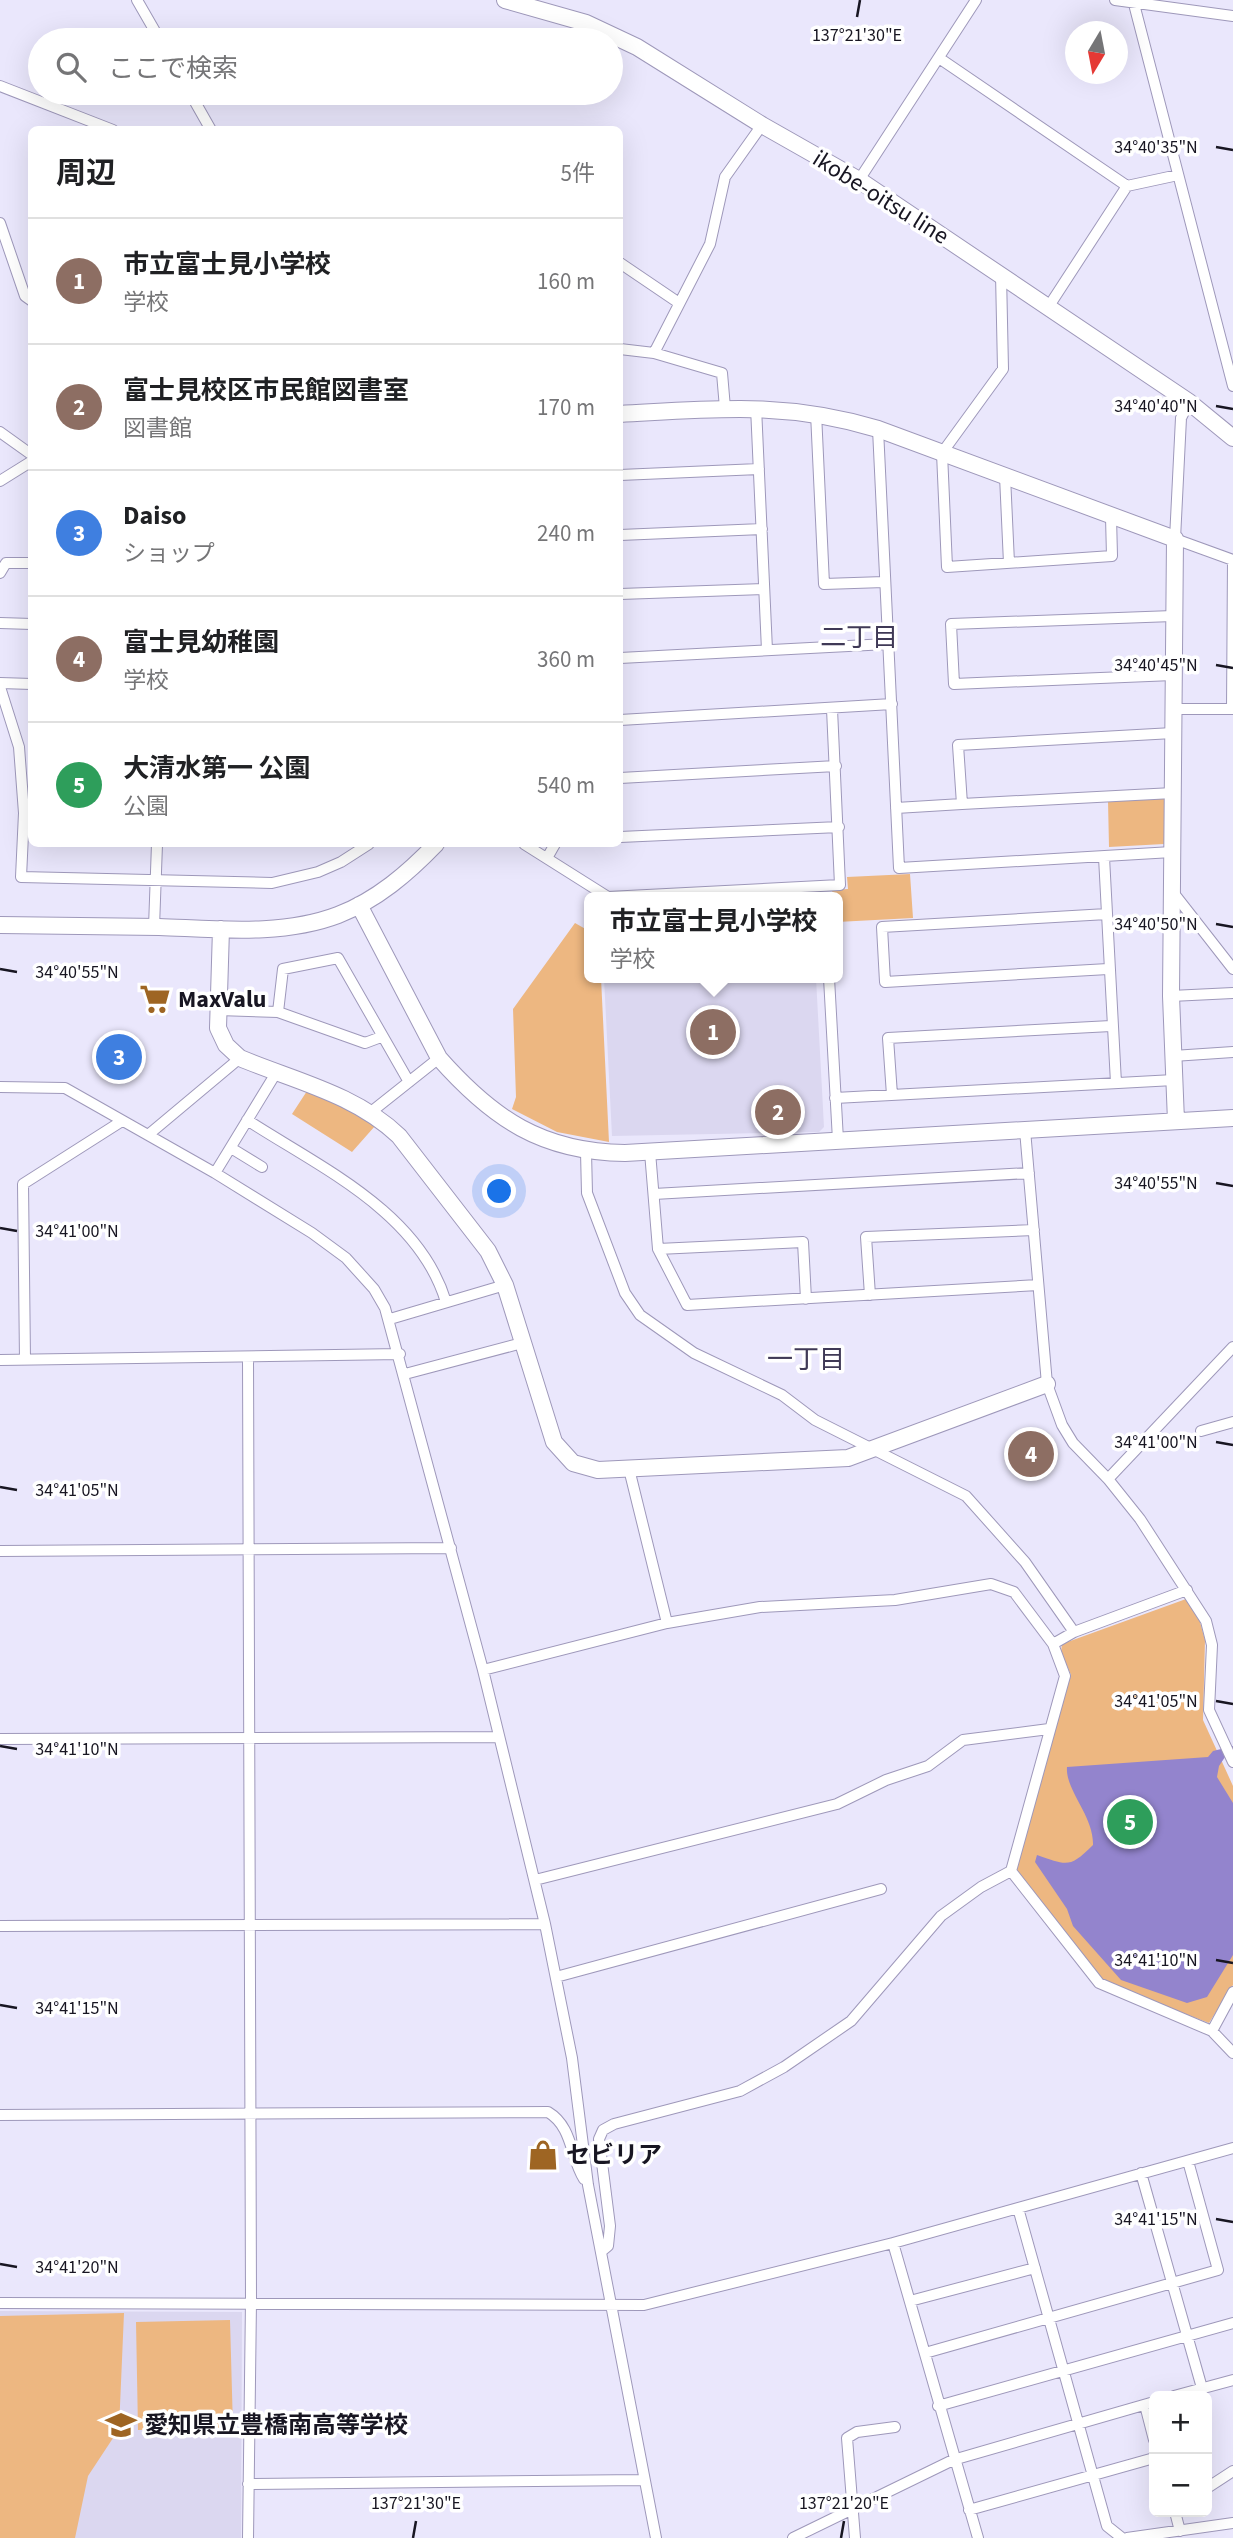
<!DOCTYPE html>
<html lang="ja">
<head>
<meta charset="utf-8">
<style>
	body { margin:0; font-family:"Source Sans 3","Noto Sans JP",sans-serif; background:#f6f6f6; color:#202124 }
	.controls { position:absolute; right:21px; bottom:21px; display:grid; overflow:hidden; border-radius:10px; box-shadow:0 7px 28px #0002 }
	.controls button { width:63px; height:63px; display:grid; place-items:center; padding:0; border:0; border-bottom:2px solid #e0e0e0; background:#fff; color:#202124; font:35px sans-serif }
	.compass { position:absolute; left:1065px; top:21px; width:63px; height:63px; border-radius:50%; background:#fff; box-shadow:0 7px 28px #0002; rotate:190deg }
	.you { position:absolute; left:500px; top:1192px; width:24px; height:24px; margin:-18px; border:5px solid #fff; border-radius:50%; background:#1a73e8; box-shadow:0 0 0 10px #1a73e833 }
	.badge { display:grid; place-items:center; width:46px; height:46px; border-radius:50%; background:#db2777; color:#fff; font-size:23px; font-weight:700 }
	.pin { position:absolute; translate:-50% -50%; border:4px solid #fff; box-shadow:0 2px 7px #0006 }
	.popup { position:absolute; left:584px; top:892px; width:259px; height:91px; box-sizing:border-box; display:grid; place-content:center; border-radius:10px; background:#fff; filter:drop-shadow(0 2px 5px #0005); font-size:23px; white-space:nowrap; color:#757577 }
	.popup b { font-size:26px; color:#202124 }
	.popup::after { content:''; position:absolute; left:50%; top:100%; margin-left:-14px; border:14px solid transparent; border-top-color:#fff }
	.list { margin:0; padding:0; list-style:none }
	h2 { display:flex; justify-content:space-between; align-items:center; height:91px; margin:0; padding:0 28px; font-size:30px }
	h2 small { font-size:23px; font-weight:400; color:#757577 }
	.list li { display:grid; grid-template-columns:46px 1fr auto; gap:21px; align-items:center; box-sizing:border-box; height:126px; padding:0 28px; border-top:2px solid #e0e0e0 }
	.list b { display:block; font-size:26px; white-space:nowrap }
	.list p { margin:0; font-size:23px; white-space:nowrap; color:#757577 }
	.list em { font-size:23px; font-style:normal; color:#757577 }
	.icon { flex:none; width:38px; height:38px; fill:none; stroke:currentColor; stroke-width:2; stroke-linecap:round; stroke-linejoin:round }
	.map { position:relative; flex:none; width:1233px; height:2538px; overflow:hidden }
	.search { position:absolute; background:#fff; box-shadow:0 7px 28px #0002; left:28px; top:28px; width:595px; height:77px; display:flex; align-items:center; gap:18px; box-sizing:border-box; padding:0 24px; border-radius:38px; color:#757577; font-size:26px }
	.panel { position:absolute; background:#fff; box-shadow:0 7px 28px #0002; left:28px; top:126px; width:595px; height:721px; border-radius:10px }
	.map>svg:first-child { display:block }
	.built { fill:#dbd7f0 }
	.green { fill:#edb781 }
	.water { fill:#9384cd }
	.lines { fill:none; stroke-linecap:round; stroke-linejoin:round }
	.street-casing { stroke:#9e98ba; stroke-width:12 }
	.secondary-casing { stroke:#9e98ba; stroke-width:18 }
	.street { stroke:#fff; stroke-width:10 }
	.secondary { stroke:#fff; stroke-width:16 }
	.ticks { fill:none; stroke:#181622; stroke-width:2.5 }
	.labels { text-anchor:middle; stroke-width:7; stroke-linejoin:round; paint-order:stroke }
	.street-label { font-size:24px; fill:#181622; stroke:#fff }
	.poi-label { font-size:24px; font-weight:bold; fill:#181622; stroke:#fff; text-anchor:start }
	.neighbourhood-label { font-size:26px; fill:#3f3956; stroke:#fff }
	.ticks-label { font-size:18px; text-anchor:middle; fill:#181622; stroke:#fff; stroke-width:7; stroke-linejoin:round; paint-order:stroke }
</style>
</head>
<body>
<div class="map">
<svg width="1233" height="2538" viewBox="0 0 1233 2538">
	<rect width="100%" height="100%" fill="#eae7fc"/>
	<path class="built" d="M 604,978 L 816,978 L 824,1127 L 819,1132 L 612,1136 Z
		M 0,2311 L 242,2312 L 241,2538 L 0,2538 Z"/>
	<path class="green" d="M 1163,798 L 1167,801 L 1164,844 L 1109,847 L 1108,801 Z
		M 910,874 L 913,918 L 837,922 L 837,897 L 833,897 L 832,890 L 848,889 L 847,877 Z
		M 575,923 L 589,931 L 589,978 L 601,978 L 609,1142 L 557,1132 L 512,1109 L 516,1097 L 513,1009 Z
		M 307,1091 L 349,1106 L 375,1126 L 352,1152 L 292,1114 Z
		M 1186,1599 L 1200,1622 L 1205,1640 L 1203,1720 L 1233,1786 L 1233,1985 L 1209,2023 L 1100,1981 L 1016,1870 L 1015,1857 L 1071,1675 L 1061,1652 L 1062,1644 Z
		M 124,2313 L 119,2429 L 88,2476 L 75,2538 L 0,2538 L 0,2316 Z
		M 230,2320 L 233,2428 L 138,2430 L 136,2322 Z"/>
	<path class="water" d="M 1233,1746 L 1233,1754 L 1225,1757 L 1219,1766 L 1217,1777 L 1233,1803 L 1233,1955 L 1207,1997 L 1187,2003 L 1121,1980 L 1073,1926 L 1067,1909 L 1035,1862 L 1037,1855 C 1067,1865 1069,1869 1093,1845 C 1094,1816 1065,1790 1067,1767 L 1208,1757 L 1213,1751 Z"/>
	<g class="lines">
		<g class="street-casing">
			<path id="street" d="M 137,0 L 160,40
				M 1115,0 L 1233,16
				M 1134,4 L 1233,386
				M 939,58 L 1127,186 L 1178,175
				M 0,86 L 113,130
				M 190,93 L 211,130
				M 859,180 L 976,0
				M 0,223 L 25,296 L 32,301
				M 620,263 L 679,303
				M 1001,274 L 1003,369 L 942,453 L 947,567 L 1112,556 L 1111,517
				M 1049,306 L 1127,186
				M 620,349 L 654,353 L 722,373 L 725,408
				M 654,353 L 710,244 L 725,177 L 762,125
				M 756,407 L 767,650
				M 816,413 L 824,584 L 884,582
				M 878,429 L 899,868 L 1172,852
				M 0,432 L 32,455
				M 620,475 L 759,469
				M 1005,476 L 1009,563
				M 0,481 L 32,461
				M 620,535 L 762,529
				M 0,573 L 6,563 L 32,563
				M 620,594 L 764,589
				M 0,623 L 32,624
				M 620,658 L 887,644
				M 1173,675 L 954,684 L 951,624 L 1173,616
				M 0,683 L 32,684
				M 0,687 L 19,747 L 24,813 L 21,877 L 272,883 L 318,872 L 341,862 L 369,844
				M 1173,709 L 1232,709 L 1233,560 L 1175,539 L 1181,418 L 1189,402
				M 620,720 L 892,704
				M 1173,733 L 958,745 L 962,804 L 1173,793
				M 620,778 L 836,766
				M 896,808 L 962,804
				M 620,837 L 839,827
				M 524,844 L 608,897 L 840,885 L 832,709
				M 1104,857 L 1116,1083
				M 547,858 L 555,844
				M 1172,891 L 1233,969
				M 1107,914 L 882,927 L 885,982 L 1108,969
				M 154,927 L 157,844
				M 829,978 L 838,1140
				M 1171,996 L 1233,993
				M 218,1010 L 278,1012 L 283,969 L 338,958 L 409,1082
				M 278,1012 L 365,1043 L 381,1037
				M 1173,1056 L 1233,1052
				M 0,1087 L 65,1088 L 215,1173 L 312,1233 L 346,1258 L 374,1289 L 385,1308 L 483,1670 L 545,1924 L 572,2058 L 588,2185 L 656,2538
				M 892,1095 L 888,1038 L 1111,1026
				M 835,1098 L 1174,1080
				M 371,1112 L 439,1058
				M 247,1120 C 321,1168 419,1212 446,1302
				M 1025,1130 L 1047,1384 L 1062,1425 L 1073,1443 L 1108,1479 L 1140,1519 L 1206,1621 L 1212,1645 L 1209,1710 L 1233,1762
				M 148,1135 L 240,1058
				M 231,1148 L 262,1167
				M 586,1152 L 587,1193 L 625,1293 L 640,1315 L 694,1353 L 782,1395 L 815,1420 L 966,1496 L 1025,1562 L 1074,1632
				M 650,1152 L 658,1249 L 687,1305 L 1038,1285
				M 215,1173 L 276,1073
				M 654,1194 L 1029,1173
				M 658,1249 L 803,1242 L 806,1299
				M 870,1295 L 866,1237 L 1034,1230
				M 390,1319 L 505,1285
				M 248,1357 L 251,2301 L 248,2538
				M 0,1360 L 400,1354
				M 25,1360 L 23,1184 L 122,1121
				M 405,1374 L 522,1343
				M 1201,1431 L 1233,1422
				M 629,1469 L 667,1623
				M 1108,1479 L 1233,1347
				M 0,1551 L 451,1548
				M 1053,1644 L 1074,1632 L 1187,1590
				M 483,1670 L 667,1623 L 760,1607 L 895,1600 L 991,1584 L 1014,1592 L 1053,1644 L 1065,1676 L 1011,1871 L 1099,1983 L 1212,2031 L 1233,2053
				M 0,1739 L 498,1737
				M 535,1880 L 837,1804 L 886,1780 L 928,1766 L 963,1740 L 1049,1729
				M 0,1926 L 545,1924
				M 556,1977 L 881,1889
				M 1212,2031 L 1233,1992
				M 0,2115 L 548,2112 C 573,2127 570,2157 584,2179
				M 1141,2173 L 1202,2388
				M 1018,2208 L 1233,2148
				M 893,2243 L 978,2538
				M 602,2251 L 608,2246 L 610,2226 L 599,2139 L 603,2130 L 614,2124 L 740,2091 L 784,2067 L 851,2021 L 941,1916 L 981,1887 L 1011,1871
				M 910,2301 L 1035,2268
				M 0,2303 L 644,2305 L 893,2243 L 1018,2208 L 1107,2526 L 1122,2538
				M 925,2353 L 1218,2270 L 1188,2161
				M 1174,2396 L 1233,2380
				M 1145,2405 L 1154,2440
				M 938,2406 L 1233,2323
				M 248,2484 L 644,2480
				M 1207,2488 L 1233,2471
				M 969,2510 L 1154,2458
				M 1175,2512 L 1180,2531
				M 793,2538 L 953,2460 L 1154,2402
				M 855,2538 L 847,2438 L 857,2432 L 895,2427
				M 1127,2538 L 1233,2523"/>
		</g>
		<g class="secondary-casing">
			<path id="secondary" d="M 505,0 L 586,23 L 637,47 L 762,125 L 859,180 L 1189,402 L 1233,438
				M 620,414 C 715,409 784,401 878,429 L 1175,539 L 1171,996 L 1176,1121
				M 359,905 L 439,1058 C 493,1119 542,1152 625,1153 L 1233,1118
				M 0,925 C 53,926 106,926 159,927 C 218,929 283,936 338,915 C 377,900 408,873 436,844
				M 221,929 L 218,1028 L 226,1045 L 240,1058 C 295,1081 355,1094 399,1136 L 488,1251 L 505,1285 L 554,1442 L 573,1463 L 598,1470 L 848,1458 L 1047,1384"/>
		</g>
		<use href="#street" class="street"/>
		<use href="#secondary" class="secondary"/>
	</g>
	<path class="ticks" d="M 857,17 L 860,0M 1216,147 L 1233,150M 1216,406 L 1233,409M 1216,665 L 1233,668M 1216,924 L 1233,927M 0,969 L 17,972M 1216,1183 L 1233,1186M 0,1228 L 17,1231M 1216,1442 L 1233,1445M 0,1487 L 17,1490M 1216,1701 L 1233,1704M 0,1746 L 17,1749M 1216,1960 L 1233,1963M 0,2005 L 17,2008M 1216,2219 L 1233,2222M 0,2264 L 17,2267M 413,2538 L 416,2521M 841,2538 L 844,2521"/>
	<defs>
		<g id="supermarket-bare" transform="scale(2.415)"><path d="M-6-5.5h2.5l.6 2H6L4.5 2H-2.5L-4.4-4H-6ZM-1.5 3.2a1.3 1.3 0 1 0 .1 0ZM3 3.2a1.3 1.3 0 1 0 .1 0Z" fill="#9e6523" stroke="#fff" stroke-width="2.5" paint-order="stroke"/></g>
		<g id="shop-bare" transform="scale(2.415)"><path d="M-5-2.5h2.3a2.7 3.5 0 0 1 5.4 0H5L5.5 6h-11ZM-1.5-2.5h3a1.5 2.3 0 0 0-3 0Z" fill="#9e6523" stroke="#fff" stroke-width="2.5" paint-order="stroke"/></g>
		<g id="school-bare" transform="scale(2.415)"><path d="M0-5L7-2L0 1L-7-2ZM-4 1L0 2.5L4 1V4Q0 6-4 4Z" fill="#9e6523" stroke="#fff" stroke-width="2.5" paint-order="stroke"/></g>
	</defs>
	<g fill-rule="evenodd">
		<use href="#supermarket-bare" x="155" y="999"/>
		<use href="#shop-bare" x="543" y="2155"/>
		<use href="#school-bare" x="121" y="2425"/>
	</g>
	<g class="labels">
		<g class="street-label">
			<text transform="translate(881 197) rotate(32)" y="8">ikobe-oitsu line</text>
		</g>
		<g class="poi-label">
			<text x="178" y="1007">MaxValu</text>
			<text x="566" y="2163">セビリア</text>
			<text x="144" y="2433">愛知県立豊橋南高等学校</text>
		</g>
		<g class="neighbourhood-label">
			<text x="859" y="646">二丁目</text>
			<text x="806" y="1368">一丁目</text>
		</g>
	</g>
	<g class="ticks-label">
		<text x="857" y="41">137°21'30"E</text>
		<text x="1156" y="153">34°40'35"N</text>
		<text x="1156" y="412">34°40'40"N</text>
		<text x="1156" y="671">34°40'45"N</text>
		<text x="1156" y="930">34°40'50"N</text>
		<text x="77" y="978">34°40'55"N</text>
		<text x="1156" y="1189">34°40'55"N</text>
		<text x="77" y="1237">34°41'00"N</text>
		<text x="1156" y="1448">34°41'00"N</text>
		<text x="77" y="1496">34°41'05"N</text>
		<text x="1156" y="1707">34°41'05"N</text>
		<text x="77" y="1755">34°41'10"N</text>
		<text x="1156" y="1966">34°41'10"N</text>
		<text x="77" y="2014">34°41'15"N</text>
		<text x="1156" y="2225">34°41'15"N</text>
		<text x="77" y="2273">34°41'20"N</text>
		<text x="416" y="2509">137°21'30"E</text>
		<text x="844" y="2509">137°21'20"E</text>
	</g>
</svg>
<div class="controls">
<button>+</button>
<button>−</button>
</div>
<svg class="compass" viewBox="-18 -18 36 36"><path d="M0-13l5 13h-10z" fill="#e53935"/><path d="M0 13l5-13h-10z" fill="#757577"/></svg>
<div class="you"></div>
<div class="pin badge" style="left:713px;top:1032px;background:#8d6e63">1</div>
<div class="popup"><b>市立富士見小学校</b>学校</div>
<div class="pin badge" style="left:778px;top:1112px;background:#8d6e63">2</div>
<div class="pin badge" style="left:119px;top:1057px;background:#3f7fe0">3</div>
<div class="pin badge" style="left:1031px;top:1454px;background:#8d6e63">4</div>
<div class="pin badge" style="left:1130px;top:1822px;background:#2e9e5b">5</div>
<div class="search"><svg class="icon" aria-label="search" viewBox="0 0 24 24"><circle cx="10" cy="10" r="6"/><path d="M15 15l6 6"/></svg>ここで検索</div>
<section class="panel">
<h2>周辺<small>5件</small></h2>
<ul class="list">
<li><span class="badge" style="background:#8d6e63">1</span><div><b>市立富士見小学校</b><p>学校</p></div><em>160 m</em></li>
<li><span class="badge" style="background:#8d6e63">2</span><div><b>富士見校区市民館図書室</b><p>図書館</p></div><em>170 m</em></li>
<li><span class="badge" style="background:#3f7fe0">3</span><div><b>Daiso</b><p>ショップ</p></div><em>240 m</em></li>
<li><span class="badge" style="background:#8d6e63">4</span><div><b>富士見幼稚園</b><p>学校</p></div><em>360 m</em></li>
<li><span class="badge" style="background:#2e9e5b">5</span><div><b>大清水第一 公園</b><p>公園</p></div><em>540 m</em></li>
</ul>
</section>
</div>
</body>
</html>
